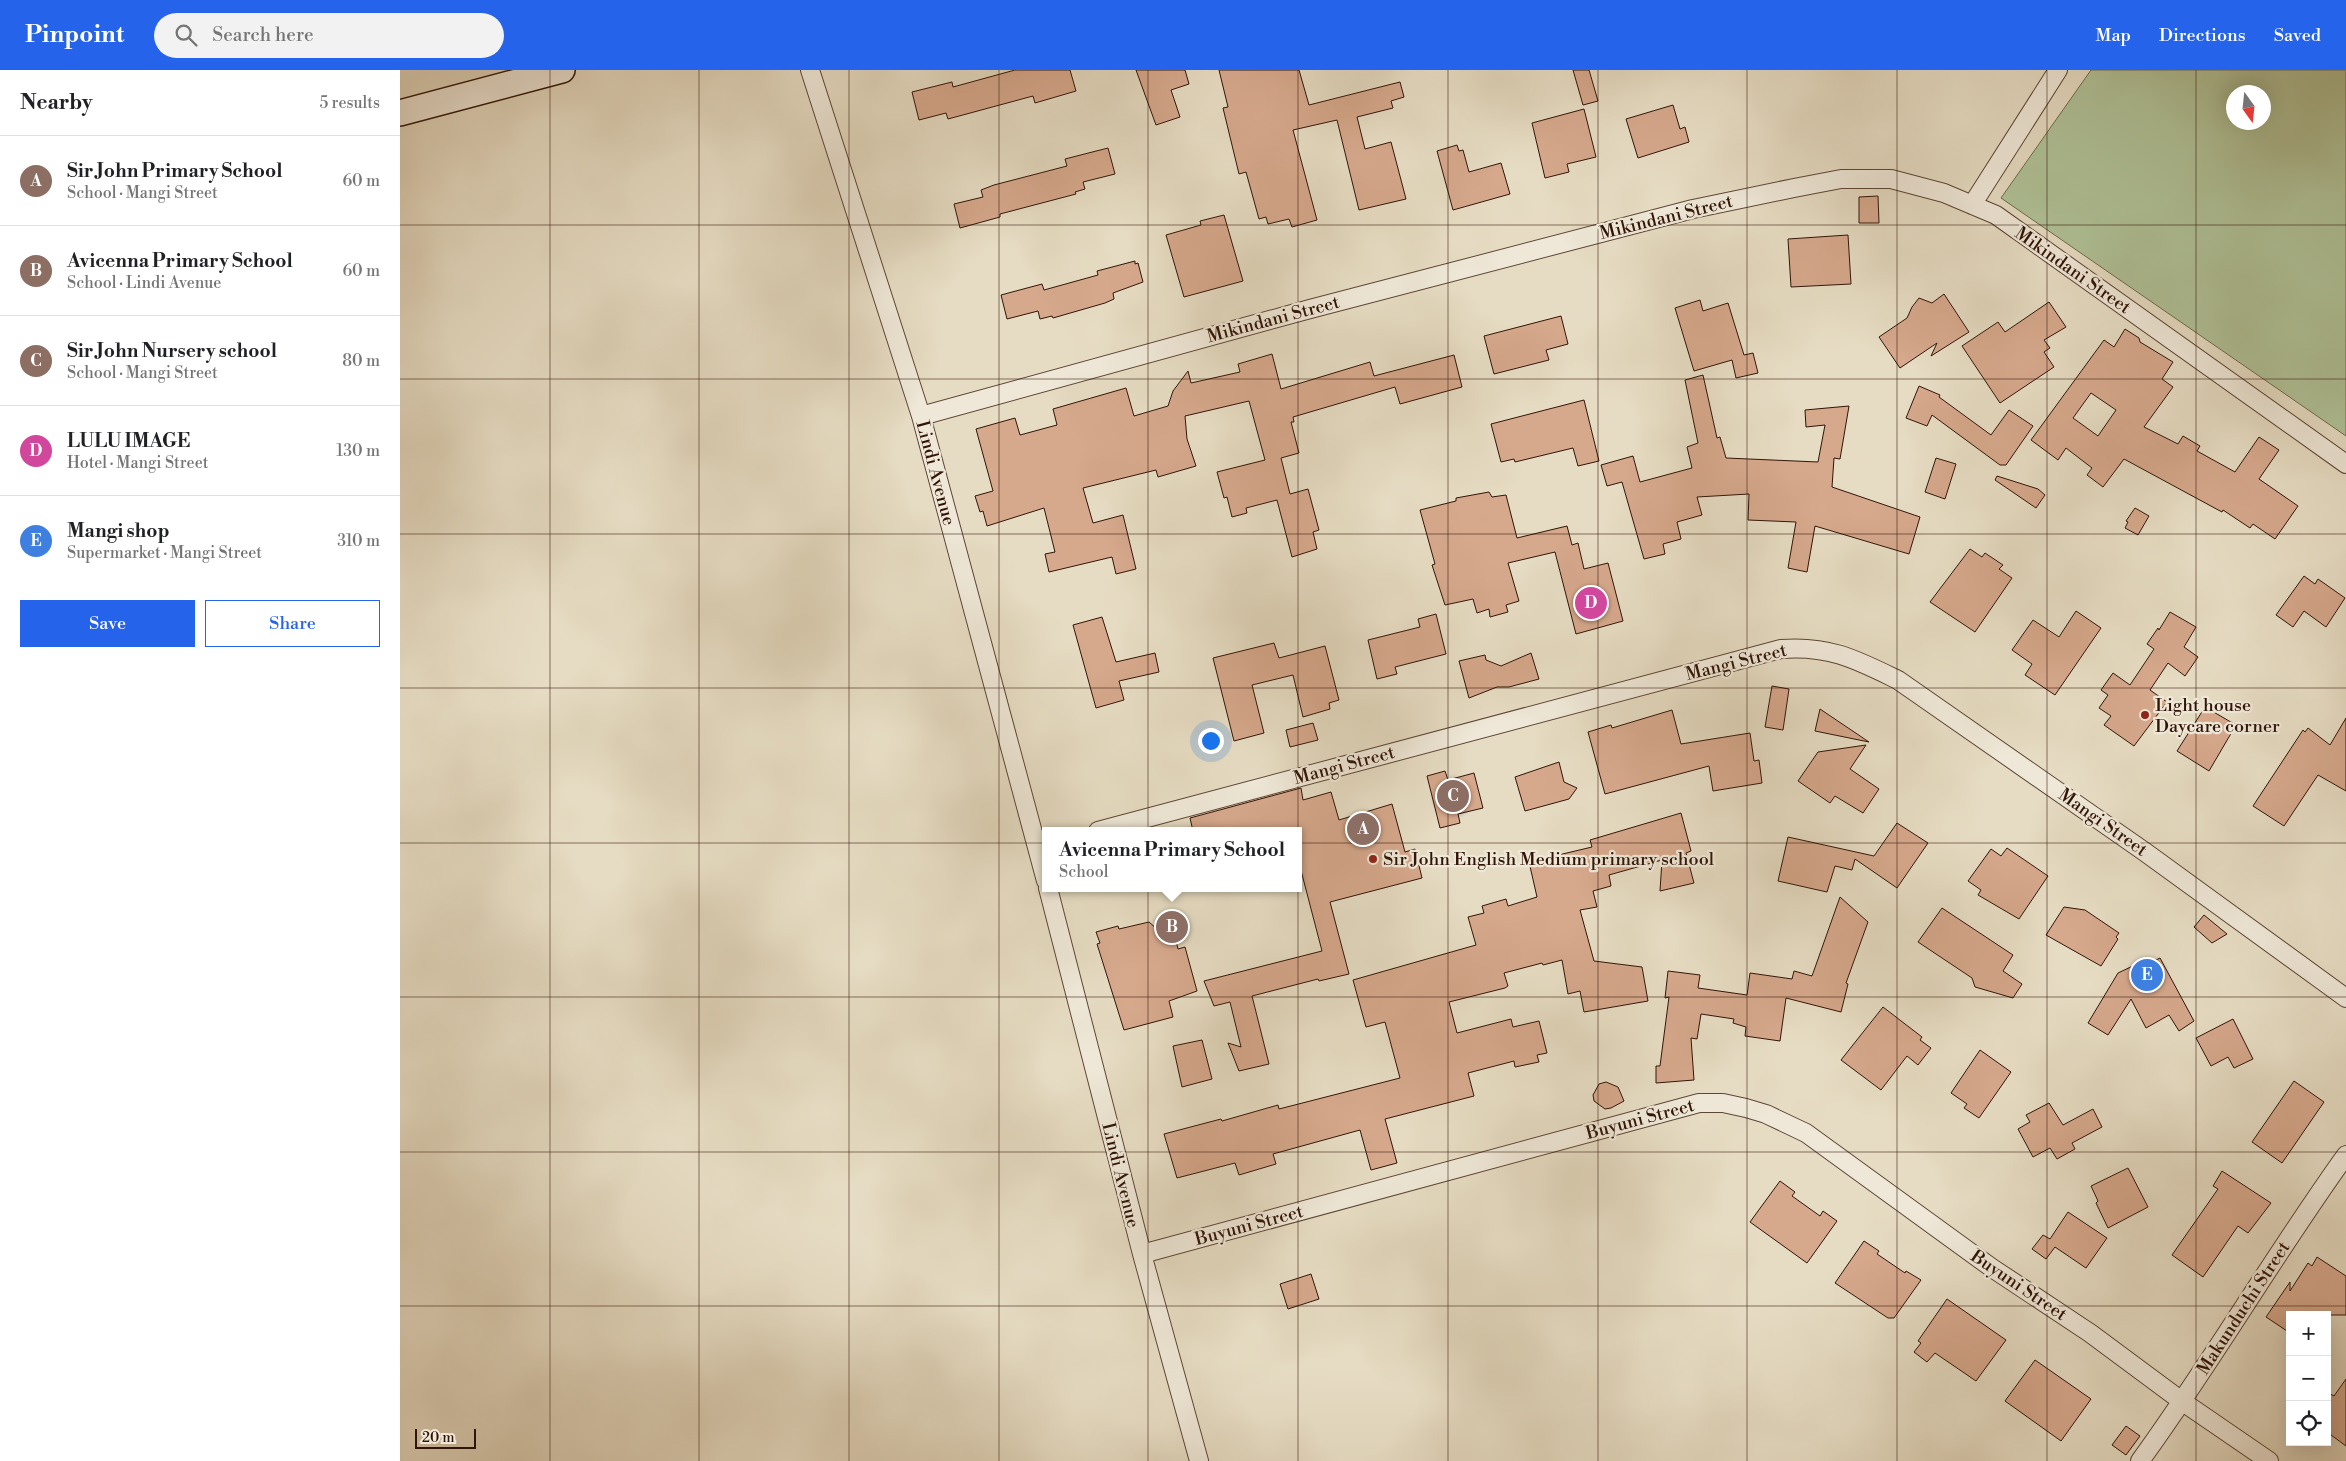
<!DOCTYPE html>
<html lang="en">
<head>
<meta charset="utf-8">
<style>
	body { margin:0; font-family:"Libre Bodoni",serif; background:#f2f2f2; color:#202124 }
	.controls { position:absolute; right:15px; bottom:15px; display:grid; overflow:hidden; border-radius:0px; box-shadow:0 5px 20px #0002 }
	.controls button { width:45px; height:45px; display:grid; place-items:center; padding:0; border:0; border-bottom:1px solid #e0e0e0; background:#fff; color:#202124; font:25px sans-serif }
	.compass { position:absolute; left:1826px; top:15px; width:45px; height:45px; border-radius:50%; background:#fff; box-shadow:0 5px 20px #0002; rotate:165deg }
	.scale { position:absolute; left:15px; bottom:12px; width:61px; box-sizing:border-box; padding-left:5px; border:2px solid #301407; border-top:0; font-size:14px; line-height:18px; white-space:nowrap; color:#301407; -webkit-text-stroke:4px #efe8d8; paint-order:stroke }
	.you { position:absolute; left:810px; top:670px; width:18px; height:18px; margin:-12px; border:4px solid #fff; border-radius:50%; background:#1a73e8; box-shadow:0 0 0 8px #1a73e833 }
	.badge { display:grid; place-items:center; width:32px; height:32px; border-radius:50%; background:#2563eb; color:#fff; font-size:16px; font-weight:700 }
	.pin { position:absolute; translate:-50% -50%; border:2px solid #fff; box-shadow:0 1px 5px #0006 }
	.popup { position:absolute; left:642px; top:757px; width:260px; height:65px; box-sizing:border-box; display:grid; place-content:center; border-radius:0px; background:#fff; filter:drop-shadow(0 1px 4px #0005); font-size:16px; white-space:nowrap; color:#757577 }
	.popup b { font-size:19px; color:#202124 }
	.popup::after { content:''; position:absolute; left:50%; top:100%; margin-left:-10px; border:10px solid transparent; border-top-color:#fff }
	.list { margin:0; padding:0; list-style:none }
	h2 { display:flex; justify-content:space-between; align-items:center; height:65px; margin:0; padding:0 20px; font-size:21px }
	h2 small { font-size:16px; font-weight:400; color:#757577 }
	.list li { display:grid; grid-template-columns:32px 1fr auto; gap:15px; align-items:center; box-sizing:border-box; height:90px; padding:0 20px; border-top:1px solid #e0e0e0 }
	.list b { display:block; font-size:19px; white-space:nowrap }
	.list p { margin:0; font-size:16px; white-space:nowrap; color:#757577 }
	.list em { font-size:16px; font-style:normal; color:#757577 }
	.actions { display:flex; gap:10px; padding:15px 20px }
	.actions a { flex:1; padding:11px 0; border:1px solid #2563eb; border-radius:0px; text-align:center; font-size:18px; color:#2563eb }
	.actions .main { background:#2563eb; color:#fff }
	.icon { flex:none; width:28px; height:28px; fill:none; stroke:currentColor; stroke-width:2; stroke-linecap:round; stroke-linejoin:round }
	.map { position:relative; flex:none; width:1946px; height:1391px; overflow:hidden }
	header { display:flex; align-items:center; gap:30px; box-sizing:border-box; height:70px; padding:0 25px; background:#2563eb; color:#fff }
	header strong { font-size:24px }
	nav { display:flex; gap:28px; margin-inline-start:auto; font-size:18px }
	.search { width:350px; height:45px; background:#f2f2f2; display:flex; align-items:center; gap:12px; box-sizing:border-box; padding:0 18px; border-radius:28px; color:#757577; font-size:19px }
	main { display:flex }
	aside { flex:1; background:#fff }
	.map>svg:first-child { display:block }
	.green { fill:#b0c298; stroke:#706b50; fill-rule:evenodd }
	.building { fill:#d6a88c; stroke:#301407; fill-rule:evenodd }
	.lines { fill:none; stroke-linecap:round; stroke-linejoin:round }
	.street-casing { stroke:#5e4636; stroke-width:20 }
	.secondary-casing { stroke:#301407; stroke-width:28 }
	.street { stroke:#efe8d8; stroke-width:18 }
	.secondary { stroke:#efe8d8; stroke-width:25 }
	.grid { fill:none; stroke:#301407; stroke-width:1; stroke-opacity:0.55 }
	.poi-dot { fill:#8f2418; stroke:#efe8d8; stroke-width:2 }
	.labels { text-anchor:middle; stroke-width:4.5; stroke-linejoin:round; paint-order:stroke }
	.street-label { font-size:18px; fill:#301407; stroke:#efe8d8 }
	.poi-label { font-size:18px; fill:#301407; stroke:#efe8d8; text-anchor:start }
</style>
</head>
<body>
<header>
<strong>Pinpoint</strong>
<div class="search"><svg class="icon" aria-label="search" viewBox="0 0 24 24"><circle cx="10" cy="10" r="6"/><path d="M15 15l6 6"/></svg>Search here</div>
<nav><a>Map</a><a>Directions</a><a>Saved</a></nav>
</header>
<main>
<aside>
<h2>Nearby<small>5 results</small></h2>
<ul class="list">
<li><span class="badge" style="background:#8d6e63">A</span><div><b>Sir John Primary School</b><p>School · Mangi Street</p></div><em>60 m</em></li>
<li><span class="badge" style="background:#8d6e63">B</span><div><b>Avicenna Primary School</b><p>School · Lindi Avenue</p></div><em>60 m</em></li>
<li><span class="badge" style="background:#8d6e63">C</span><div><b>Sir John Nursery school</b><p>School · Mangi Street</p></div><em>80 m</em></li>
<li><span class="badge" style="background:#d1479c">D</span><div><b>LULU IMAGE</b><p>Hotel · Mangi Street</p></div><em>130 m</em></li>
<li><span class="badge" style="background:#3f7fe0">E</span><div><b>Mangi shop</b><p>Supermarket · Mangi Street</p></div><em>310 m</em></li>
</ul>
<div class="actions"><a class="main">Save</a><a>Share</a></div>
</aside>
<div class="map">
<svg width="1946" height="1391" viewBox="0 0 1946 1391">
	<rect width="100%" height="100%" fill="#e6dcc3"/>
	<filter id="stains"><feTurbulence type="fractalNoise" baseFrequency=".004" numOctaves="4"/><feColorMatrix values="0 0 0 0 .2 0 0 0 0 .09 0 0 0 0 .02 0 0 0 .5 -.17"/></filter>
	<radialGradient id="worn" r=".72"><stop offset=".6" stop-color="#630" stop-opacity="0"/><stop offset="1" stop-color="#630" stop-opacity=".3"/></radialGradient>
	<path class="green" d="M 1691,0 L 1946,0 L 1946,366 L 1601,128 ZM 1834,22 L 1864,22 L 1864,52 L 1834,52 Z"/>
	<path class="building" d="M 615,0 L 670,0 L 676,21 L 635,33 L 633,26 L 548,49 L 546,43 L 519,50 L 512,22 L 552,12 L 553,17 Z
		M 736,0 L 785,0 L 789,14 L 771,20 L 780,47 L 756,55 Z
		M 819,0 L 899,0 L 909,35 L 1000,12 L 1004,27 L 991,31 L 993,38 L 957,47 L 965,79 L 991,72 L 1006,129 L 959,140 L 937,50 L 893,60 L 917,150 L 892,157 L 889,149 L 868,154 L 866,147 L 859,149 L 846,102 L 839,104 L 823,38 L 828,37 Z
		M 1173,0 L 1189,0 L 1198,31 L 1183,35 Z
		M 1273,35 L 1280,59 L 1285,57 L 1289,72 L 1238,88 L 1226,49 Z
		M 1184,39 L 1196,87 L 1167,94 L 1169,102 L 1145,108 L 1132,53 Z
		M 1057,75 L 1059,81 L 1063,80 L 1069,102 L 1101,93 L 1110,124 L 1053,140 L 1037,81 Z
		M 708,78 L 715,104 L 683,112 L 685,119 L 675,122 L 676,124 L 600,144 L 600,147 L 560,158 L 554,134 L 583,127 L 581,120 L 594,115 L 667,96 L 665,89 Z
		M 1478,126 L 1479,153 L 1459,153 L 1459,127 Z
		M 824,145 L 843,211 L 784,227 L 766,165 L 801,155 L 800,151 Z
		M 1448,165 L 1451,214 L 1391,217 L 1388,169 Z
		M 735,191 L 735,194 L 738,193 L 743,212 L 713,223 L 714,229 L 705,233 L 653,248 L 652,246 L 640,249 L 638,241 L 607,249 L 601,225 L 642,214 L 644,220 L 698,205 L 697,201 Z
		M 1544,224 L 1569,262 L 1531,286 L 1537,273 L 1500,298 L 1479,267 L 1507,248 L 1512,237 L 1519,228 L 1532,233 Z
		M 1300,230 L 1303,241 L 1328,233 L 1344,285 L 1353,283 L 1358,303 L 1336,308 L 1332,290 L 1294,301 L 1275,238 Z
		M 1649,232 L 1666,257 L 1644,270 L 1650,278 L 1644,282 L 1654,297 L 1600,333 L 1562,276 L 1598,252 L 1605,262 Z
		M 1161,246 L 1168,274 L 1146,280 L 1149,290 L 1094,304 L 1084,266 Z
		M 1725,259 L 1739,268 L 1740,272 L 1773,292 L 1762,309 L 1773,317 L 1744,357 L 1778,374 L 1783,366 L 1800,376 L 1797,381 L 1835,402 L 1859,367 L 1879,380 L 1859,409 L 1898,436 L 1875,469 L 1853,454 L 1850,458 L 1823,440 L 1822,442 L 1724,389 L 1703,417 L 1687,405 L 1692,398 L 1666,378 L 1658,390 L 1631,370 L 1704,270 L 1714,277 ZM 1691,323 L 1716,340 L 1698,366 L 1673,348 Z
		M 872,284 L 881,319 L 970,292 L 974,306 L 1054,285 L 1062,317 L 1000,334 L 995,317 L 893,347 L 894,352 L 891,352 L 899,383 L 881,388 L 890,424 L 908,419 L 919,460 L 913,462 L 917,479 L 892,487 L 877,430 L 846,438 L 847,443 L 832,447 L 827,427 L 824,428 L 817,402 L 865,390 L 849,331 L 785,346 L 787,369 L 796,396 L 758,407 L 756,400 L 683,418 L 693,453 L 723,445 L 736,499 L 716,504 L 712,487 L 649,502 L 645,484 L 655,482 L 644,438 L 587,456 L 583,441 L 580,442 L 575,426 L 593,421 L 576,359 L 615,348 L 620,365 L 657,355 L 653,339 L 726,318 L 734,346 L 768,336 L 773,321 L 788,301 L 791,313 L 840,302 L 838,294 Z
		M 1303,305 L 1317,368 L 1320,367 L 1326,388 L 1418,392 L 1425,355 L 1406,357 L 1405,340 L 1449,336 L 1440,389 L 1434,388 L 1432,417 L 1520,447 L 1509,484 L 1415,456 L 1407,502 L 1388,498 L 1396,452 L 1348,450 L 1349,424 L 1297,427 L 1302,445 L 1277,452 L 1281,469 L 1263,474 L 1265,484 L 1244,489 L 1222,412 L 1207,416 L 1201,395 L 1233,386 L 1240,412 L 1292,398 L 1287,377 L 1298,373 L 1285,310 Z
		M 1519,316 L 1540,325 L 1539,327 L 1591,365 L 1609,340 L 1633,356 L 1606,395 L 1600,395 L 1532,345 L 1527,356 L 1506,348 Z
		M 1184,330 L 1199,391 L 1178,396 L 1173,378 L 1115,392 L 1114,389 L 1101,392 L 1091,354 Z
		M 1536,388 L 1556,394 L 1545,429 L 1525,422 Z
		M 1597,406 L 1638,419 L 1645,425 L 1636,438 L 1595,410 Z
		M 1089,422 L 1092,427 L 1106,425 L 1117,468 L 1167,456 L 1172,475 L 1178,473 L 1184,499 L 1208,493 L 1223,551 L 1176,564 L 1155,482 L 1108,493 L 1119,531 L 1106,535 L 1108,542 L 1090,547 L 1089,539 L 1077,543 L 1073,529 L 1045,535 L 1032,495 L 1035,494 L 1020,440 L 1056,431 L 1056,428 Z
		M 1735,438 L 1749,446 L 1738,465 L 1725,458 L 1728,452 L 1726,451 Z
		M 1570,479 L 1582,487 L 1585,483 L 1603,495 L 1599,499 L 1612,508 L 1575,562 L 1530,532 Z
		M 1904,506 L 1915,514 L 1918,509 L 1945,528 L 1926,557 L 1904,541 L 1893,557 L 1876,545 Z
		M 1676,541 L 1701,558 L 1655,625 L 1625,605 L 1632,594 L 1612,580 L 1633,550 L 1659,567 Z
		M 1770,542 L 1796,557 L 1784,577 L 1798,587 L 1785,606 L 1768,593 L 1750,620 L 1767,632 L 1734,676 L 1704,655 L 1711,646 L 1699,638 L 1708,625 L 1701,620 L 1713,603 L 1730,615 L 1754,579 L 1747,574 L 1758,558 L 1759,560 Z
		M 1036,544 L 1046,584 L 995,597 L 997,604 L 977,609 L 968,570 L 1020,557 L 1018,549 Z
		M 702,547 L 716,592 L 755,583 L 759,602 L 719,611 L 724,630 L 696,638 L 673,555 Z
		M 874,573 L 879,588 L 925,576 L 939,630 L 929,633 L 930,639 L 903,647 L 893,605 L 852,615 L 864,663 L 834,671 L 813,588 Z
		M 1131,583 L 1139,609 L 1109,617 L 1097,617 L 1069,628 L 1059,591 L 1085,585 L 1086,590 L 1101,596 Z
		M 1372,616 L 1389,619 L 1383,660 L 1365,657 Z
		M 1805,637 L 1836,655 L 1809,701 L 1777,681 Z
		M 1420,639 L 1469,672 L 1415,661 Z
		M 1272,640 L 1281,674 L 1350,663 L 1354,691 L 1359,690 L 1362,713 L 1313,721 L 1309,696 L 1205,724 L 1188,662 L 1211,655 L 1212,658 Z
		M 1946,648 L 1946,721 L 1918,705 L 1884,756 L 1853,736 L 1903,660 L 1905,662 L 1908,658 L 1930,675 Z
		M 913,653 L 918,670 L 890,677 L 886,660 Z
		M 1466,675 L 1450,699 L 1479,719 L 1463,743 L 1435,726 L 1430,733 L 1398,711 L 1418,682 Z
		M 1159,692 L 1164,712 L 1177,718 L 1169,729 L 1125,741 L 1115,707 Z
		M 1045,701 L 1048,710 L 1074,703 L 1083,738 L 1058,744 L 1060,753 L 1040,758 L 1027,706 Z
		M 901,718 L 903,730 L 931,722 L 939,750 L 992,734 L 1005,782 L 1015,779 L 1022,808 L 930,832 L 949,904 L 919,911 L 918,909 L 852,926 L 869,994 L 839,1001 L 828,973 L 841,977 L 830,932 L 814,936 L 804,911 L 922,881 L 898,789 L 898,761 L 793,761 L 790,748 Z
		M 1281,743 L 1291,781 L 1286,783 L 1294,813 L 1260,821 L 1262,790 L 1209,805 L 1211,816 L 1193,821 L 1197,837 L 1180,840 L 1194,891 L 1242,897 L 1248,931 L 1184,942 L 1180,921 L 1168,924 L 1162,890 L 1143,895 L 1142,893 L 1104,903 L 1108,916 L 1105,918 L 1049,932 L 1057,963 L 1111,949 L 1113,957 L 1139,951 L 1147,983 L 1137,985 L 1139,992 L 1115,997 L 1114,991 L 1068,1003 L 1074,1026 L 985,1049 L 997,1093 L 971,1100 L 960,1060 L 873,1084 L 876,1094 L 839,1105 L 835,1093 L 777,1108 L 764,1064 L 821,1049 L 822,1051 L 878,1035 L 879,1039 L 1000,1008 L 985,952 L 966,957 L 953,910 L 1076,875 L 1068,847 L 1084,843 L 1082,836 L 1106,829 L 1108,836 L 1137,827 L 1129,792 L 1192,777 L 1190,770 Z
		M 1497,753 L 1528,773 L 1497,818 L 1455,789 L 1452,800 L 1435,796 L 1427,822 L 1378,811 L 1388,767 L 1474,786 Z
		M 1607,778 L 1648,806 L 1619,849 L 1578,825 L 1581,820 L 1568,811 L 1591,779 L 1601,786 Z
		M 1440,827 L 1468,852 L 1446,913 L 1448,914 L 1441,942 L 1386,928 L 1380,971 L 1345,966 L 1346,957 L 1333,953 L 1334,949 L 1301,944 L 1297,969 L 1291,968 L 1294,1010 L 1256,1013 L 1256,996 L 1260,996 L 1269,927 L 1265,928 L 1268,901 L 1300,905 L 1298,918 L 1347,925 L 1350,903 L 1392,909 L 1394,901 L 1412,906 Z
		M 1664,837 L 1685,840 L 1719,863 L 1716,867 L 1718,869 L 1701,896 L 1646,865 Z
		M 1542,838 L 1613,885 L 1603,901 L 1622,914 L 1613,928 L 1575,917 L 1572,908 L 1518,872 Z
		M 1804,845 L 1827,864 L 1812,873 L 1794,857 Z
		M 749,852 L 757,859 L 767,856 L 770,868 L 775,867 L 778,879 L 785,877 L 797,921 L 769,931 L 773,947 L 724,960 L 697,874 L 700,873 L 696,862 L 718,856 L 719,859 Z
		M 1760,888 L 1794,951 L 1779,961 L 1769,945 L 1746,958 L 1731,929 L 1708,965 L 1688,953 L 1718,903 L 1735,895 L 1737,899 Z
		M 1483,937 L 1522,967 L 1520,970 L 1531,978 L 1518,995 L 1507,986 L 1481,1020 L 1441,990 Z
		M 1833,949 L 1853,989 L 1834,998 L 1828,987 L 1811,996 L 1796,968 Z
		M 802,970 L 812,1009 L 782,1017 L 773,976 Z
		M 1580,980 L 1611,1002 L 1579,1048 L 1564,1038 L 1567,1034 L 1551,1023 Z
		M 1894,1011 L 1924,1032 L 1882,1093 L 1852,1072 Z
		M 1206,1012 L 1218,1017 L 1224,1031 L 1211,1038 L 1205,1039 L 1194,1031 L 1193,1025 L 1199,1014 Z
		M 1649,1033 L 1663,1055 L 1693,1039 L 1702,1057 L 1672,1073 L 1675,1079 L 1657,1089 L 1650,1078 L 1633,1087 L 1618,1059 L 1630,1052 L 1626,1045 Z
		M 1728,1098 L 1748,1137 L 1708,1158 L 1696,1133 L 1698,1131 L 1691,1116 Z
		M 1822,1101 L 1871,1133 L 1848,1163 L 1838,1156 L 1803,1207 L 1772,1185 L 1818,1119 L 1813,1116 Z
		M 1380,1111 L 1395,1122 L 1392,1126 L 1420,1146 L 1423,1141 L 1437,1151 L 1407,1193 L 1350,1152 Z
		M 1668,1142 L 1707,1168 L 1686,1198 L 1655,1177 L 1646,1189 L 1632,1179 L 1643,1165 L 1650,1169 Z
		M 1464,1171 L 1479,1181 L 1477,1184 L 1505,1203 L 1506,1201 L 1521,1210 L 1494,1248 L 1488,1248 L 1435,1213 Z
		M 1917,1187 L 1946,1206 L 1946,1245 L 1890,1245 L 1890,1263 L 1866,1247 L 1890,1212 L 1890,1221 L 1908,1193 L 1912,1196 Z
		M 911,1204 L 919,1229 L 888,1239 L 880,1214 Z
		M 1547,1229 L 1606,1270 L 1576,1311 L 1535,1283 L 1527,1292 L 1514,1282 L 1521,1273 L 1518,1271 Z
		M 1635,1290 L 1691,1329 L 1661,1371 L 1605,1331 Z
		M 1946,1309 L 1946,1376 L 1927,1362 L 1927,1322 L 1934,1326 Z
		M 1726,1356 L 1740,1366 L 1726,1385 L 1712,1375 Z"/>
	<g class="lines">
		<g class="street-casing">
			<path id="street" d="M 410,0 L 521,346 L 646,811
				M 1572,135 L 1658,0
				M 521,346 L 910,239 L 1293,139 L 1394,118 L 1441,109 L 1491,109 L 1544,123 L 1596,145 L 1946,394
				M 698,761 L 1381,579 C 1429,575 1457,590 1498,610 L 1745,782 L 1946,928
				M 648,818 L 742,1184 L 799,1391
				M 742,1184 L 1299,1033 L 1323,1033 L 1346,1038 L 1366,1044 L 1406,1063 L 1592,1198 L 1690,1263 L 1783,1332 L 1869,1391
				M 1740,1391 C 1812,1292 1874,1185 1946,1085"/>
		</g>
		<g class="secondary-casing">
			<path id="secondary" d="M 0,43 L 162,0"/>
		</g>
		<use href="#street" class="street"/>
		<use href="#secondary" class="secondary"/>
	</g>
	<path class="grid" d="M 150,0 L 150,1391M 299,0 L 299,1391M 449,0 L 449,1391M 599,0 L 599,1391M 748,0 L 748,1391M 898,0 L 898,1391M 1048,0 L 1048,1391M 1198,0 L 1198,1391M 1347,0 L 1347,1391M 1497,0 L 1497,1391M 1647,0 L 1647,1391M 1796,0 L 1796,1391M 0,155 L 1946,155M 0,309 L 1946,309M 0,464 L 1946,464M 0,618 L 1946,618M 0,773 L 1946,773M 0,927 L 1946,927M 0,1082 L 1946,1082M 0,1236 L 1946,1236"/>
	<g class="poi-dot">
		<circle cx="1745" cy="645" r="5"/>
		<circle cx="973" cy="789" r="5"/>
	</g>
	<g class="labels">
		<g class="street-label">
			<text transform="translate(1266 147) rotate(-14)" y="6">Mikindani Street</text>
			<text transform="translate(1673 200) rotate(35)" y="6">Mikindani Street</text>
			<text transform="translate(873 249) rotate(-15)" y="6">Mikindani Street</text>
			<text transform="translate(536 403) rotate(75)" y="6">Lindi Avenue</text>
			<text transform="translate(1336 592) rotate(-14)" y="6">Mangi Street</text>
			<text transform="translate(944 695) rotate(-15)" y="6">Mangi Street</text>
			<text transform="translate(1703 752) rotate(35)" y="6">Mangi Street</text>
			<text transform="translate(1240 1049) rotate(-15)" y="6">Buyuni Street</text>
			<text transform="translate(721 1105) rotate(76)" y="6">Lindi Avenue</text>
			<text transform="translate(849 1155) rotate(-15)" y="6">Buyuni Street</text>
			<text transform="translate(1619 1215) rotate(34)" y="6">Buyuni Street</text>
			<text transform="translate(1843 1238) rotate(-57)" y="6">Makunduchi Street</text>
		</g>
		<g class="poi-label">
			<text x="1755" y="641">Light house<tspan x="1755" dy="21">Daycare corner</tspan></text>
			<text x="983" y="795">Sir John English Medium primary school</text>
		</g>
	</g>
	<rect width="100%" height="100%" filter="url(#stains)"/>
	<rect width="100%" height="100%" fill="url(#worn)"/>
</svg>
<div class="controls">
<button>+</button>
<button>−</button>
<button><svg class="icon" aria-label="locate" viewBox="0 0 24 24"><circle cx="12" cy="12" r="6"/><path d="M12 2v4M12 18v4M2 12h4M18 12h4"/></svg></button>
</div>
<svg class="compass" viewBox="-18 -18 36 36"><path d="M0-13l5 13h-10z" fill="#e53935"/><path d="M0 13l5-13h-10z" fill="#757577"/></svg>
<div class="scale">20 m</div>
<div class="you"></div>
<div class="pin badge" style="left:963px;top:759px;background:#8d6e63">A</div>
<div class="pin badge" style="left:772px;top:857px;background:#8d6e63">B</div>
<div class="popup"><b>Avicenna Primary School</b>School</div>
<div class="pin badge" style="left:1053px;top:726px;background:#8d6e63">C</div>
<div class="pin badge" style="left:1191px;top:533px;background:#d1479c">D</div>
<div class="pin badge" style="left:1747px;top:905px;background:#3f7fe0">E</div>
</div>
</main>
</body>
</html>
